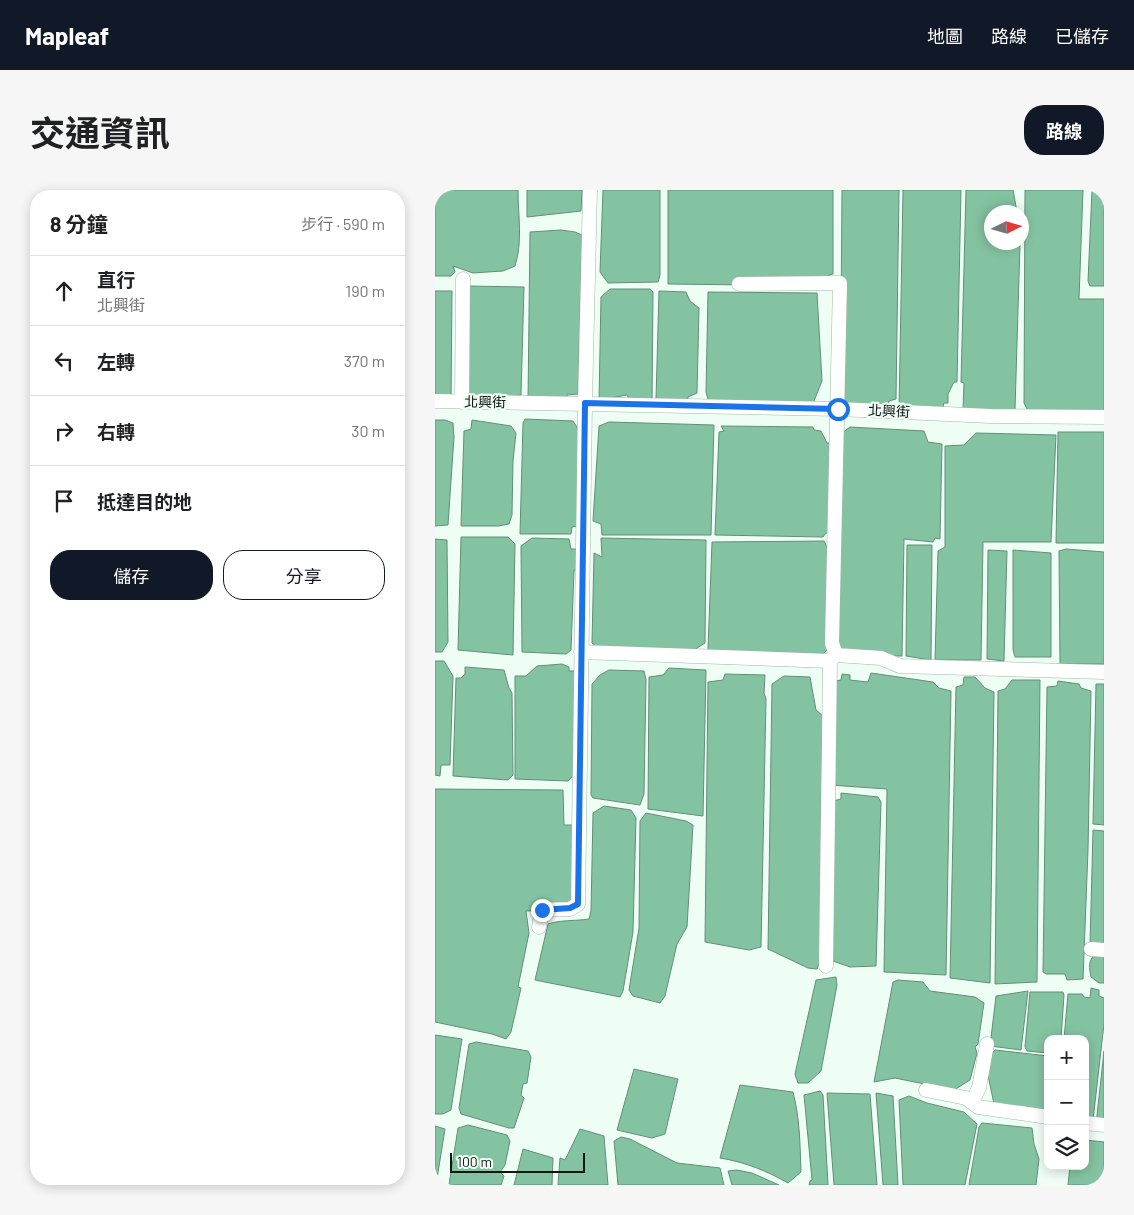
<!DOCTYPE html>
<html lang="zh-TW">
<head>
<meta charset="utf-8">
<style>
	body { margin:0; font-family:Barlow,"Noto Sans TC",sans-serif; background:#f6f6f6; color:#202124 }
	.controls { position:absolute; right:15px; bottom:15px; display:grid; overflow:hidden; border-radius:10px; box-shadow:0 2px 12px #0003 }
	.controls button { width:45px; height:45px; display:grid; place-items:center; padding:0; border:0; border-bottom:1px solid #e0e0e0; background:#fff; color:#202124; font:25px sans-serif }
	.compass { position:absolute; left:549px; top:15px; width:45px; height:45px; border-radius:50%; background:#fff; box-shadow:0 2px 12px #0003; rotate:85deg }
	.scale { position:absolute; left:15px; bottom:12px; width:135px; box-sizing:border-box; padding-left:5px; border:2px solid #0e1712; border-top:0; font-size:14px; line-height:18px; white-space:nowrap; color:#0e1712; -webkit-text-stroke:4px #effef5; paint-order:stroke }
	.stop { position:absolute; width:15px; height:15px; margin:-11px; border:4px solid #1a73e8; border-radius:50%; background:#fff }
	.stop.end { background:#1a73e8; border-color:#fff; box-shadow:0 1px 5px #0008 }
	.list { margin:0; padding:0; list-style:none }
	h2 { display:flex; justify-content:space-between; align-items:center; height:65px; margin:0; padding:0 20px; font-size:21px }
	h2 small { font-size:16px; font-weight:400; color:#757577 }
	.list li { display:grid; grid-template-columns:32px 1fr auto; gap:15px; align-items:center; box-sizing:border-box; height:70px; padding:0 20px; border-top:1px solid #e0e0e0 }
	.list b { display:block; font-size:19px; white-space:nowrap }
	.list p { margin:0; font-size:16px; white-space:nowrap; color:#757577 }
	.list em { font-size:16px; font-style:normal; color:#757577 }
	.actions { display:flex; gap:10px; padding:15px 20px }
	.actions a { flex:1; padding:11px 0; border:1px solid #111827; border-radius:20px; text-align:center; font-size:18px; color:#111827 }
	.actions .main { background:#111827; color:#fff }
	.icon { flex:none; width:28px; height:28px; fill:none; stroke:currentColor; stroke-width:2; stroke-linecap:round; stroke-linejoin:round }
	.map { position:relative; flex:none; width:669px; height:995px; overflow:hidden; border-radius:20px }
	header { display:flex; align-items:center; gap:30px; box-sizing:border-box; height:70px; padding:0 25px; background:#111827; color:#fff }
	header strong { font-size:24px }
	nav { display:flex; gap:28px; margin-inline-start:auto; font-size:18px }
	.intro { display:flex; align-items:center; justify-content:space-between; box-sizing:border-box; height:120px; padding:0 30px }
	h1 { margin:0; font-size:35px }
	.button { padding:12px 22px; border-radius:20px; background:#111827; color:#fff; font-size:18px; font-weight:700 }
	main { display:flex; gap:30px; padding:0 30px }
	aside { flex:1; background:#fff; border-radius:20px; box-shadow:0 2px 12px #0003 }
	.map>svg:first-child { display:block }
	.water { fill:#84c3a1; stroke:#618f76 }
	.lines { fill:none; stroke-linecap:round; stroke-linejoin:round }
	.minor-casing { stroke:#9fb8a9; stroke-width:15 }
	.minor { stroke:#fff; stroke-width:14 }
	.route { stroke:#1a73e8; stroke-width:6 }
	.labels { text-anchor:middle; stroke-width:4.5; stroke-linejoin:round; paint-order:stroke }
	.street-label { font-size:14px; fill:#0e1712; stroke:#effef5 }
</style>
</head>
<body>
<header>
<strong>Mapleaf</strong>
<nav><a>地圖</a><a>路線</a><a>已儲存</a></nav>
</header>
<div class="intro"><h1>交通資訊</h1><a class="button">路線</a></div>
<main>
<aside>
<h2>8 分鐘<small>步行 · 590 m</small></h2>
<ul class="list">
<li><svg class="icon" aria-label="ahead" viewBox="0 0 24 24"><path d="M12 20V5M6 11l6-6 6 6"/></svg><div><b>直行</b><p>北興街</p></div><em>190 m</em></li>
<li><svg class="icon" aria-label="left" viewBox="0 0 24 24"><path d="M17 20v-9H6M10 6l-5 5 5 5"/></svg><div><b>左轉</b></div><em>370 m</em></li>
<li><svg class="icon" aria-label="right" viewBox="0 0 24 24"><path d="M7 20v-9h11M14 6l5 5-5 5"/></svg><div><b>右轉</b></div><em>30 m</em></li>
<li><svg class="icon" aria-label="arrive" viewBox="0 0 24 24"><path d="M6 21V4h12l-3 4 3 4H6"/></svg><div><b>抵達目的地</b></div></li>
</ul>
<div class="actions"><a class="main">儲存</a><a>分享</a></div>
</aside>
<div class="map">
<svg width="669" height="995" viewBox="0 0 669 995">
	<rect width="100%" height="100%" fill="#effef5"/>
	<path class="water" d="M 0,0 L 83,0 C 83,26 88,51 80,76 L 68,81 L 38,83 L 18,76 L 20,82 L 16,86 L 0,86 Z
		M 92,0 L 147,0 L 146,21 L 92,27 Z
		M 168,0 L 225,0 L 225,85 L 223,92 L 173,93 L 165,82 Z
		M 233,0 L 398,0 L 398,84 L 394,85 L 394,96 L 233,94 Z
		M 407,0 L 464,0 L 461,209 L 454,211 L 453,215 L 408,217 L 406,134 Z
		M 468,0 L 526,0 L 522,192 L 519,192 L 513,204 L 513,213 L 509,213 L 507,220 L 464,220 Z
		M 531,0 L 578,0 L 582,22 L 556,22 L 556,52 L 585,53 L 580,220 L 528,219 L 529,193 L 526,192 Z
		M 590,0 L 648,0 L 644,109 L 669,109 L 669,221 L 597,222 L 592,219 L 589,213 Z
		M 657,0 L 669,0 L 669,96 L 655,96 L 653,91 Z
		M 126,40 L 140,42 L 147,45 L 143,204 L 132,205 L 131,209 L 93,210 L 95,42 Z
		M 32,96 L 89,97 L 86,205 L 31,212 Z
		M 175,99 L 215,99 L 218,102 L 217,214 L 197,214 L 192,205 L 164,210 L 166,107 Z
		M 0,101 L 17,101 L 16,211 L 0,210 Z
		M 224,101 L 251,102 L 255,111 L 264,118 L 262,203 L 253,207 L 251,215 L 221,209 Z
		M 273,102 L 382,103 L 387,191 L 377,216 L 274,213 L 271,202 Z
		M 90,229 L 138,231 L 143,239 L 142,336 L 137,337 L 136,344 L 85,344 L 88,233 Z
		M 0,230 L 10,230 L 18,233 L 19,247 L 13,335 L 0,336 Z
		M 37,230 L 76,236 L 81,243 L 78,271 L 77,325 L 74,334 L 63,336 L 26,336 L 29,241 L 36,239 Z
		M 174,232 L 279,235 L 276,345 L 167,345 L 166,334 L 158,331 L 164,236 Z
		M 286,236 L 378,237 L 379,240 L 386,241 L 392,253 L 396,253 L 395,344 L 391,343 L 388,347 L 280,345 L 284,242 L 289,241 Z
		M 415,237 L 489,241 L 493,252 L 507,254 L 505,349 L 500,348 L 498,352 L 469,349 L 467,466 L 407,465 L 400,455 L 403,246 Z
		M 623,242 L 669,242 L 669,353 L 621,353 Z
		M 541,243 L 621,245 L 616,352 L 548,352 L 546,470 L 500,470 L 503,361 L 510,357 L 510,256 L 529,255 Z
		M 26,347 L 73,347 L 80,354 L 78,465 L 23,460 Z
		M 97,348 L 134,349 L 136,359 L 142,359 L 142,377 L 139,381 L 136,460 L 131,464 L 87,462 L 86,356 Z
		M 166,348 L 271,350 L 270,453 L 251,465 L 168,461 L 157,453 L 159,363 L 167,367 Z
		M 0,349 L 12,350 L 13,452 L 7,462 L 0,462 Z
		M 389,351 L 394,361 L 393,459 L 385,467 L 282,465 L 273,459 L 277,352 Z
		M 472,355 L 497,355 L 496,470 L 471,466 Z
		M 631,359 L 669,362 L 669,474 L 625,474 L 624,361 Z
		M 553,360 L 572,361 L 569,471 L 552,469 Z
		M 578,360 L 616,363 L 616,467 L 580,467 L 578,460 Z
		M 0,471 L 9,471 L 18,486 L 15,575 L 6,575 L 5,586 L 0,585 Z
		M 127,474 L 134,477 L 134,481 L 141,481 L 138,586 L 133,591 L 80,589 L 80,486 L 91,486 L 102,476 Z
		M 30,477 L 69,480 L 74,498 L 77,503 L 78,585 L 73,590 L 18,586 L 21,488 L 26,488 L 30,484 Z
		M 234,478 L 271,480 L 268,626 L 213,619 L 214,487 L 228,485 Z
		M 174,480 L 209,481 L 211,490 L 209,604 L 205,615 L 158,608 L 156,605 L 157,494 L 165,485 Z
		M 436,483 L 498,492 L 504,498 L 516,501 L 511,785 L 449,782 L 452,599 L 395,595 L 400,491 L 406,490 L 407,484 L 415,485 L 415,490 L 433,492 Z
		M 290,484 L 330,485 L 329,503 L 331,509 L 326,757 L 314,760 L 270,752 L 273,492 L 288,490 Z
		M 349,486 L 375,487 L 381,520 L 388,526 C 385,607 387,687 386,768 L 382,779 L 373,778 L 333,759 L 337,494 Z
		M 529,487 L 540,487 L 550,498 L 559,502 L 555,793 L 515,788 L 521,497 L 528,495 Z
		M 577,490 L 605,490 L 602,792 L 560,794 L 563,501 L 570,499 Z
		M 623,491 L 644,494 L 646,498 L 656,501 L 653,660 L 648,789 L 632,790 L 630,784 L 611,784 L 608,782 L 612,497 L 622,496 Z
		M 661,494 L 669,494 L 669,635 L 658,634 Z
		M 0,599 L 128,600 L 129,635 L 138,635 L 136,720 L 91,721 L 94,743 L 83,797 L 86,798 L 76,842 L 71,849 L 57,844 L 0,832 Z
		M 406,603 L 443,607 L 446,612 L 441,776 L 415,777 L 395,770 L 398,611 L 406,609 Z
		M 169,616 L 196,620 L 201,628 L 198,742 L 188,801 L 185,807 L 100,790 L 113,734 C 123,730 141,731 154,729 L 156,721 L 158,623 Z
		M 211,623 L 251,631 L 258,635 L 252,737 L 242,754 L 230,806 L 225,813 L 198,806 L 194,800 L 204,738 L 205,631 Z
		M 658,640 L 669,641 L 669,759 L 655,754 Z
		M 660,764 L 669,765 L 669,793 L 664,793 L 656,787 C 654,778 653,771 660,764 Z
		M 401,787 L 402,795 L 386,881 L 373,893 L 363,893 L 360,884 L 381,790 Z
		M 463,790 L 488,792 L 495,801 L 540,807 L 549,813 L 543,854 L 540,857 L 542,863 L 535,890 L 519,900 L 460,888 L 439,892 L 458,792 Z
		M 656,798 L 664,800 L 664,806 L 669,808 L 669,834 L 658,930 L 650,934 L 650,849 L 629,849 L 633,804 L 647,804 L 649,807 L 655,808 Z
		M 593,801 L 586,860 L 555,856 L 561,806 Z
		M 595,802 L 628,802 L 629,805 L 626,849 L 613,849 L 613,863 L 592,861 L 590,857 Z
		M 0,845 L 27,849 L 16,920 L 8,924 L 0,924 Z
		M 41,852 L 93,861 L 96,867 L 92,893 L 88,894 L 86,905 L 89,908 L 79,938 L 74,938 L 26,924 L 24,918 L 34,854 Z
		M 560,860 L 613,866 L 613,918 L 606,924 L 559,914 L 550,871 Z
		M 669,861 L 669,936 L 661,935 Z
		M 199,879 L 243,889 L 230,944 L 217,948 L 182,940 Z
		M 305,895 L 358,902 C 365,929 365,955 366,982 L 353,993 C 332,981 310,972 285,968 Z
		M 385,901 L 388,905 L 393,995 L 374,995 L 375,991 L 377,990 L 369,905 Z
		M 392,903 L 435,904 L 442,995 L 399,995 Z
		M 441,903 L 458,906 L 463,995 L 448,995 Z
		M 474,906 L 492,913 L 529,922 L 542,934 L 530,995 L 468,995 L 464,910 Z
		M 547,933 L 597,938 L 599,954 L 604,969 L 601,995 L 534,995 L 544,937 Z
		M 33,935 L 72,945 L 75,951 L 70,975 L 65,982 L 69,986 L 66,995 L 14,995 L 23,938 Z
		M 0,936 L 10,939 L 1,995 L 0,995 Z
		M 145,939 L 169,946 L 173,995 L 123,995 L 125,968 L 130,970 Z
		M 186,947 L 195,949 L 242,973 L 285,978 L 289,995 L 183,995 L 179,951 Z
		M 650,950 L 669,952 L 669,995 L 633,995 L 635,976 L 650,976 Z
		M 88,959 L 118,968 L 117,995 L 79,995 Z
		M 302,980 L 317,983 L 344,995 L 297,995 L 293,981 Z"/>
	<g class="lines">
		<g class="minor-casing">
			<path id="minor" d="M 304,94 L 405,93 L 397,453 L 401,465 L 395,471 L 391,776
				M 0,211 L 403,219 L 555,226 L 669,227
				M 27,212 L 28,89
				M 146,462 L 395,471
				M 401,465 L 446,468 L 465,476 L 669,482
				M 104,737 L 107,720 L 135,719 L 143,714 L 150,213 L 155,0
				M 656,759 L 669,760
				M 491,900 L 531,908 L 543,917 L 613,927
				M 537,912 L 544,898 L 552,854
				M 650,933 L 669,935"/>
		</g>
		<use href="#minor" class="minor"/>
	</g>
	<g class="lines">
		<path class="route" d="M 107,720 L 135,718 L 143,714 L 150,213 L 403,219"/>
	</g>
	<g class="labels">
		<g class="street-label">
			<text transform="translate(50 212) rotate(1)" y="5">北興街</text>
			<text transform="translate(454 221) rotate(3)" y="5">北興街</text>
		</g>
	</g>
</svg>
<div class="controls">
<button>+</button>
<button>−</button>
<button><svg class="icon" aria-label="layers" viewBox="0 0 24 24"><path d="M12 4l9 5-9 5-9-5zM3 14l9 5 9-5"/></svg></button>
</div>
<svg class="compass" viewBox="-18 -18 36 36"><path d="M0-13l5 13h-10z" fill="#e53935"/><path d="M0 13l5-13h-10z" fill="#757577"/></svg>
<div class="scale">100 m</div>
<div class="stop" style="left:403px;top:219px"></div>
<div class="stop end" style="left:107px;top:720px"></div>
</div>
</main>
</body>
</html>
